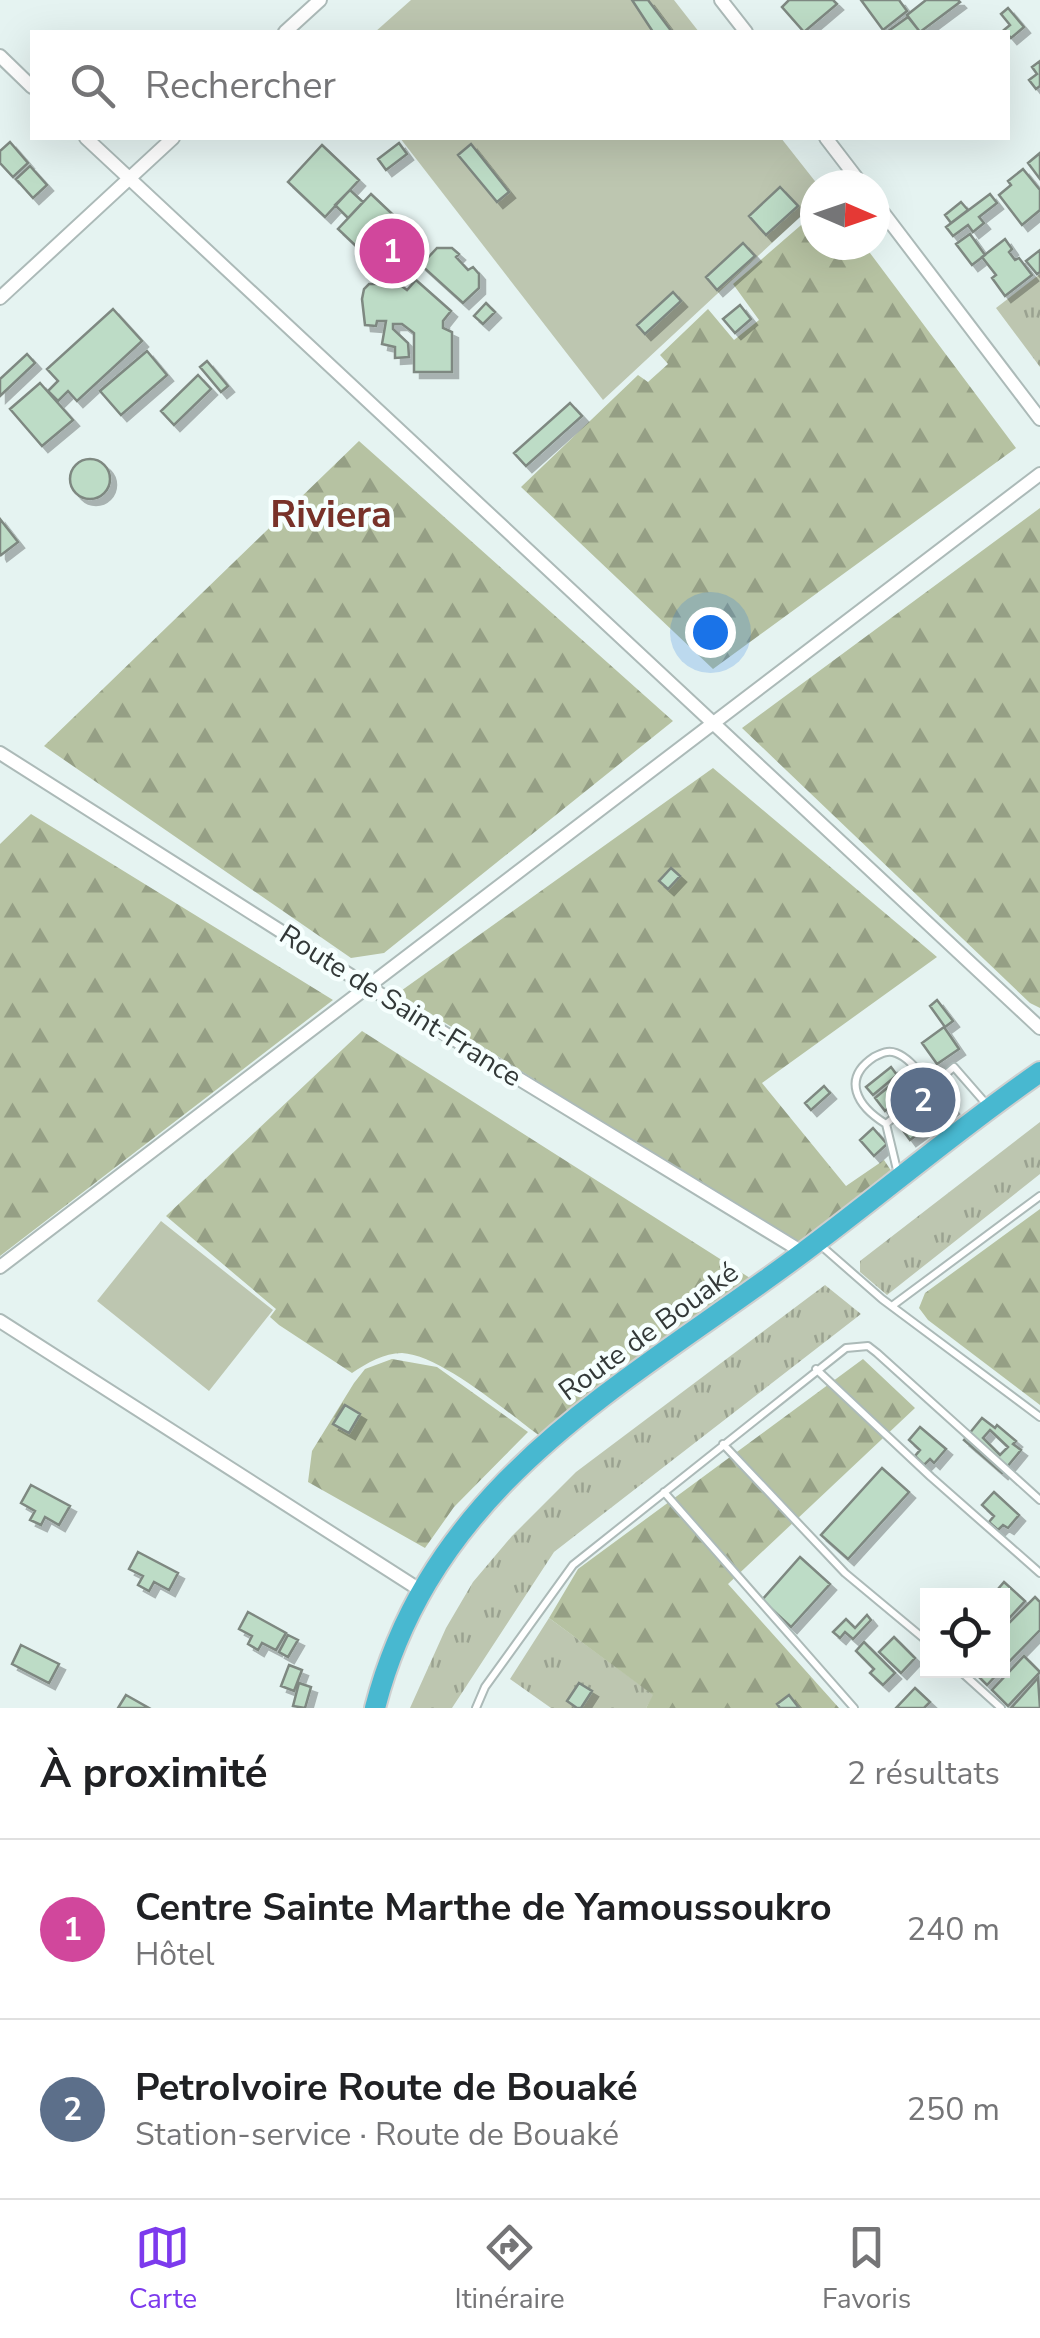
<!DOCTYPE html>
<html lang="fr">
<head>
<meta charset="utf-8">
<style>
	body { margin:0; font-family:"Nunito Sans",sans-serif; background:#f2f2f2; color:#202124 }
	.controls { position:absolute; right:30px; bottom:30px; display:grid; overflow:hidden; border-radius:0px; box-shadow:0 10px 40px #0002 }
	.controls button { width:90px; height:90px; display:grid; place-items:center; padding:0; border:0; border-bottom:2px solid #e0e0e0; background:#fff; color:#202124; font:50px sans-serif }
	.compass { position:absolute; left:800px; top:170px; width:90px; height:90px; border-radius:50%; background:#fff; box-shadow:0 10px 40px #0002; rotate:92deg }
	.you { position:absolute; left:710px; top:632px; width:35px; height:35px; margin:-25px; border:8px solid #fff; border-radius:50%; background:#1a73e8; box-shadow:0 0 0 15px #1a73e833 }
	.badge { display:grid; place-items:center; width:65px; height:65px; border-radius:50%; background:#7c3aed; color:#fff; font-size:32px; font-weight:700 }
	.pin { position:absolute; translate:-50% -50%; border:5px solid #fff; box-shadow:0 2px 10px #0006 }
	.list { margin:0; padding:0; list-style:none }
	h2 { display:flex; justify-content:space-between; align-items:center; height:130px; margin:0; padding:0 40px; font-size:42px }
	h2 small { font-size:32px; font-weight:400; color:#757577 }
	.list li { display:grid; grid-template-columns:65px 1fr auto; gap:30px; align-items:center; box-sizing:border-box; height:180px; padding:0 40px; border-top:2px solid #e0e0e0 }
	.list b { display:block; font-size:38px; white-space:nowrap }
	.list p { margin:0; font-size:32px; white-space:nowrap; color:#757577 }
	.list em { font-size:32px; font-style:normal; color:#757577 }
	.icon { flex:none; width:55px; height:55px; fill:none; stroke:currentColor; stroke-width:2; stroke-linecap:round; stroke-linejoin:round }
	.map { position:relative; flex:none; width:1040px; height:1708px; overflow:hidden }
	.search { position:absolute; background:#fff; box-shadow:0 10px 40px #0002; left:30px; right:30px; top:30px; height:110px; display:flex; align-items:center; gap:25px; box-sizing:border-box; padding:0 35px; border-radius:0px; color:#757577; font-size:38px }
	.sheet { height:490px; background:#fff }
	nav { display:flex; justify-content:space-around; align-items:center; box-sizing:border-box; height:140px; border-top:2px solid #e0e0e0; background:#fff; font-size:28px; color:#757577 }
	nav a { display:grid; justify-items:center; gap:5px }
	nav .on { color:#7c3aed }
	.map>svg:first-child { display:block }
	.grass { fill:url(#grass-tufts) }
	.forest { fill:url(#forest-firs) }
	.garden { fill:#bdc6b0 }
	.building { fill:#bddcc6; stroke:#7e8881; stroke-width:2.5; fill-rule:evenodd; filter:url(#shadow) }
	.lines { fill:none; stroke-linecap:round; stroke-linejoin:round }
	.service-casing { stroke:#acbab8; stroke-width:10 }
	.minor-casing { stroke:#acbab8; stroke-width:16 }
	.trunk-casing { stroke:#cecfcf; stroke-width:24 }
	.service { stroke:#fff; stroke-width:6 }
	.minor { stroke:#fff; stroke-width:12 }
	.trunk { stroke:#48b8d0; stroke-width:20 }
	.labels { text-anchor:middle; stroke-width:9; stroke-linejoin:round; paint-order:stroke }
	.street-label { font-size:28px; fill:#333938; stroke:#f6fffe }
	.district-label { font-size:38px; font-weight:bold; fill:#783229; stroke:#f6fffe }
</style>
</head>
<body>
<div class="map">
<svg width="1040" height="1708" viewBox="0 0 1040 1708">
	<defs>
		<pattern id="grass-tufts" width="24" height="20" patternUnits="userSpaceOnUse" patternTransform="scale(2.5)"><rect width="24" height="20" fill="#bdc6b0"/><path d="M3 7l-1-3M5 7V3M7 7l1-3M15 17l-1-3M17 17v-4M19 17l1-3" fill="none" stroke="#9aa290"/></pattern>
		<pattern id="forest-firs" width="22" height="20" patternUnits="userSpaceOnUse" patternTransform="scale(2.5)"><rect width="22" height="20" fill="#b6c2a2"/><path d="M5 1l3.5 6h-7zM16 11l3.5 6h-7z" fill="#959f85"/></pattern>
		<filter id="shadow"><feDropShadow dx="6" dy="6" stdDeviation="0" flood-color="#0004"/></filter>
	</defs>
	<rect width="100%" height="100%" fill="#e5f3f1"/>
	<path class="grass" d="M 1040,274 L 1040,367 L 996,308 Z
		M 1040,1122 L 1040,1174 L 887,1295 L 860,1272 L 860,1261 Z
		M 825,1285 L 861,1314 L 554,1552 L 452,1708 L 410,1708 L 446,1628 L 473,1582 L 512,1536 L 576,1472 Z
		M 549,1618 L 654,1695 L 646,1708 L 551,1708 L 510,1679 Z"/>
	<path class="forest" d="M 815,213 L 815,245 L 864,245 L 1016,448 L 713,669 L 521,487 L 638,375 L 648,382 L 668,364 L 660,355 L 708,309 L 734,340 L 759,320 L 733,284 Z
		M 359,441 L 673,721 L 384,953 L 351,958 L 44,746 Z
		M 1040,508 L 1040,1008 L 1030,1003 L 742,728 Z
		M 713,768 L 937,957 L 762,1083 L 846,1186 L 884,1160 L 896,1178 L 804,1250 L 398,993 Z
		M 31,814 L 333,1000 L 0,1256 L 0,844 Z
		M 362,1031 L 750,1278 L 541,1437 C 508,1413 441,1355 402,1353 C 384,1353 367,1363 352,1373 L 279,1325 L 270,1317 L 276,1309 L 166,1216 Z
		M 1040,1209 L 1040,1405 L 928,1320 L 919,1308 L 925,1293 Z
		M 392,1359 L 437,1367 L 528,1432 L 454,1507 L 425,1548 L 308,1482 L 312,1451 L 354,1383 L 365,1369 Z
		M 863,1359 L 915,1408 L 728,1584 L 839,1708 L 646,1708 L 653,1695 L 549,1618 L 578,1569 Z"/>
	<path class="garden" d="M 411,0 L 674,0 L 699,32 L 375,32 Z
		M 400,138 L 781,138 L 818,185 L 815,185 L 815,203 L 603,400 Z
		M 161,1221 L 273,1310 L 209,1391 L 97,1301 Z"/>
	<path class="building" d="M 632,0 L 648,0 L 672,32 L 653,32 Z
		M 789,0 L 833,0 L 837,4 L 804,32 L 782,7 Z
		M 861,0 L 899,0 L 907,11 L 883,30 Z
		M 926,0 L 958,0 L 960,2 L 920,32 L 907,15 Z
		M 1008,8 L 1024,27 L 1011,38 L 1004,30 L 1010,25 L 1001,14 Z
		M 908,17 L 920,32 L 887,32 Z
		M 1040,61 L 1040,86 L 1036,89 L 1029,80 L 1037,74 L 1032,67 Z
		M 10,142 L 28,163 L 13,177 L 0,163 L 0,151 Z
		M 399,143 L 407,154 L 386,170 L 378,159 Z
		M 471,144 L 509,192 L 497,202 L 458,155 Z
		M 322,145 L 359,180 L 325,217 L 288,182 Z
		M 1040,153 L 1040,179 L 1028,163 Z
		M 30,166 L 47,185 L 33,198 L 16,179 Z
		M 1023,169 L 1040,190 L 1040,210 L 1022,225 L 999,195 L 1011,185 L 1008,181 Z
		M 780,187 L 798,206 L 766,235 L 749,216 Z
		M 350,190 L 363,202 L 348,218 L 335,205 Z
		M 371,194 L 406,227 L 373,262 L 338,229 Z
		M 990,194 L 997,203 L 979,217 L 984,223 L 973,232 L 968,225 L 953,236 L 946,227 Z
		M 961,202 L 968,210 L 951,223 L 945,215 Z
		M 970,234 L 985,255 L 972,265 L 956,244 Z
		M 1005,239 L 1012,249 L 1009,252 L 1015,260 L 1019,258 L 1032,275 L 1005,296 L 992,278 L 996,275 L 982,257 Z
		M 743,243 L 755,256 L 717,290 L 706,277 Z
		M 437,248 L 452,248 L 459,254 L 456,257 L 468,270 L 473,267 L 479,274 L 479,288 L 463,303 L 421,265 Z
		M 1040,250 L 1040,272 L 1037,274 L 1026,261 Z
		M 416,280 L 451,311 L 443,321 L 443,328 L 452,332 L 452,372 L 414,372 L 414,333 L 402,324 L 393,324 L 393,329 L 408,343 L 409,357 L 395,358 L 395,347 L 382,344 L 386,321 L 377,321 L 376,326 L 365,325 L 362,299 L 364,289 L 369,284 L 399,284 L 407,290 Z
		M 673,292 L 681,301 L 645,334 L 637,325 Z
		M 486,303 L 495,312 L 483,324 L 474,316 Z
		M 740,305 L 751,319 L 735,333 L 723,319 Z
		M 113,309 L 142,341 L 77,401 L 68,391 L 58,401 L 48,391 L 58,381 L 47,369 Z
		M 147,351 L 167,375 L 121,415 L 100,391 Z
		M 27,354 L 35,363 L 0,396 L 0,379 Z
		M 207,361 L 228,386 L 221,392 L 200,367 Z
		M 198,375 L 211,389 L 174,425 L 161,411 Z
		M 40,383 L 73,420 L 42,446 L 10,409 Z
		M 570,403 L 582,416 L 526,466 L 514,453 Z
		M70 479a20 20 0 1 1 40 0a20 20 0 1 1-40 0Z
		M 0,519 L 18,542 L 1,555 L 0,553 Z
		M 671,868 L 680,876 L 668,889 L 659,881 Z
		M 937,1000 L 953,1021 L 945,1027 L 930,1006 Z
		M 944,1027 L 959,1049 L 937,1064 L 922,1043 Z
		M 891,1067 L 897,1075 L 873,1095 L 866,1087 Z
		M 904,1074 L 914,1086 L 885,1111 L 875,1098 Z
		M 824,1086 L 830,1093 L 811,1110 L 805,1103 Z
		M 942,1093 L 953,1108 L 910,1140 L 899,1125 Z
		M 873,1128 L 887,1144 L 874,1156 L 860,1140 Z
		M 345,1405 L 360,1414 L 349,1433 L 333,1424 Z
		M 982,1418 L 995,1428 L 997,1425 L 1016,1441 L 1013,1444 L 1021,1450 L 1002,1473 L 964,1440 ZM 990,1430 L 1008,1447 L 1000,1455 L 983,1438 Z
		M 920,1427 L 946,1449 L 934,1463 L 930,1459 L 924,1465 L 915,1456 L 920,1450 L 909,1440 Z
		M 882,1468 L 909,1492 L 848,1559 L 821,1535 Z
		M 31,1485 L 70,1506 L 59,1525 L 45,1517 L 41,1525 L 30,1520 L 35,1511 L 21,1503 Z
		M 994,1492 L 1019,1515 L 1008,1528 L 1003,1525 L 998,1530 L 989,1522 L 994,1516 L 982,1505 Z
		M 138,1552 L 178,1573 L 169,1590 L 154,1582 L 149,1591 L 138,1585 L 143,1576 L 129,1569 Z
		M 800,1557 L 830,1584 L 791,1627 L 762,1600 Z
		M 1004,1582 L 1025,1601 L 1002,1626 L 1002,1596 L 992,1596 Z
		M 1035,1597 L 1040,1602 L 1040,1630 L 1002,1669 L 1002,1630 Z
		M 248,1612 L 286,1633 L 276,1650 L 262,1643 L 258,1650 L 248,1644 L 252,1636 L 239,1629 Z
		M 867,1615 L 871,1620 L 853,1639 L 845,1632 L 840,1638 L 833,1632 L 846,1619 L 855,1628 Z
		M 288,1635 L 298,1640 L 288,1657 L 279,1652 Z
		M 894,1637 L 915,1658 L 901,1673 L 879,1652 Z
		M 864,1642 L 895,1673 L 883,1685 L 870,1673 L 874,1669 L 856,1651 Z
		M 21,1645 L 59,1664 L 49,1683 L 12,1664 Z
		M 1024,1656 L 1040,1672 L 1008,1706 L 992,1690 Z
		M 289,1665 L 302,1670 L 294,1691 L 281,1686 Z
		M 972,1670 L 1001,1670 L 987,1685 Z
		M 1038,1678 L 1040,1708 L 1011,1708 Z
		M 299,1683 L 311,1687 L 305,1708 L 293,1706 Z
		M 579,1683 L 592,1691 L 581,1708 L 577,1708 L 567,1701 Z
		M 915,1688 L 930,1702 L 924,1708 L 896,1708 Z
		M 126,1695 L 149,1708 L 118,1708 Z
		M 789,1695 L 799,1708 L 780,1708 L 777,1704 Z"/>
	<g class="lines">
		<g class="service-casing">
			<path id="service" d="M 886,1124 C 857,1106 841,1079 874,1057 C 882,1053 888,1050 896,1053 C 910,1058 921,1075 931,1086
				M 898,1174 L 886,1124 L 954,1067 L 988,1106
				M 818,1243 L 882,1299 L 1040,1417
				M 892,1306 L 1040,1196
				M 816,1369 L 931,1477 L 1040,1573
				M 723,1444 L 845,1573 L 928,1642
				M 664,1492 L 854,1708
				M 959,1670 L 1001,1708
				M 476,1708 L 485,1687 L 573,1565 L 846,1348 L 868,1346 L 877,1353 L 1040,1500"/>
		</g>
		<g class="minor-casing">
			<path id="minor" d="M 721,0 L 746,32
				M 285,32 L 320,0
				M 0,56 L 32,87
				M 86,138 L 1040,1028
				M 826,138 L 862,185
				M 875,202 L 1040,419
				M 0,298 L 173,138
				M 0,753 L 367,986 L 804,1253
				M 0,1267 L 1040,474
				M 0,1321 L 420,1590"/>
		</g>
		<g class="trunk-casing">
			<path id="trunk" d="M 375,1708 C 434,1478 631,1382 805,1251 C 884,1192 959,1128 1040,1072"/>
		</g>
		<use href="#service" class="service"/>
		<use href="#minor" class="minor"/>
		<use href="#trunk" class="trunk"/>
	</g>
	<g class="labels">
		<g class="street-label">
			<text transform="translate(401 1005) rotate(32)" y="10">Route de Saint-France</text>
			<text transform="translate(648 1331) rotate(-36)" y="10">Route de Bouaké</text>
		</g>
		<g class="district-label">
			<text x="331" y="527">Riviera</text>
		</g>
	</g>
</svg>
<div class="controls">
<button><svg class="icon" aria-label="locate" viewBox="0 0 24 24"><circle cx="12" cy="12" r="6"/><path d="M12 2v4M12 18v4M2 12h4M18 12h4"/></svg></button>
</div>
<svg class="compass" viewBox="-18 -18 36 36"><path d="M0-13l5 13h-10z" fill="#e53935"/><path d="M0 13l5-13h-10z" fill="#757577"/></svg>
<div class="you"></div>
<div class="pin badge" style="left:392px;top:251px;background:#d1479c">1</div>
<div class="pin badge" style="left:923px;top:1100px;background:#5c6f8a">2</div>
<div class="search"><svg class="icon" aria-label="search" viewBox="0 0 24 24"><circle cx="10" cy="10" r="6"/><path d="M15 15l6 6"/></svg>Rechercher</div>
</div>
<section class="sheet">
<h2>À proximité<small>2 résultats</small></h2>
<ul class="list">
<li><span class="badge" style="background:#d1479c">1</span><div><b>Centre Sainte Marthe de Yamoussoukro</b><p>Hôtel</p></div><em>240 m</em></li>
<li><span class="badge" style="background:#5c6f8a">2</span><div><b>PetroIvoire Route de Bouaké</b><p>Station-service · Route de Bouaké</p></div><em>250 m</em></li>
</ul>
</section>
<nav>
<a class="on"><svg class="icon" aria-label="map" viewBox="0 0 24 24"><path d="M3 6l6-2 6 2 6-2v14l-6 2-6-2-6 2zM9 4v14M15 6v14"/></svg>Carte</a>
<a><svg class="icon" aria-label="directions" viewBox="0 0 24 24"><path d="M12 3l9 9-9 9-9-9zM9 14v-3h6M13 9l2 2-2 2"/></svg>Itinéraire</a>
<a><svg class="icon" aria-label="saved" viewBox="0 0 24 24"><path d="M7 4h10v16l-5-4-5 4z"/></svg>Favoris</a>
</nav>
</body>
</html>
